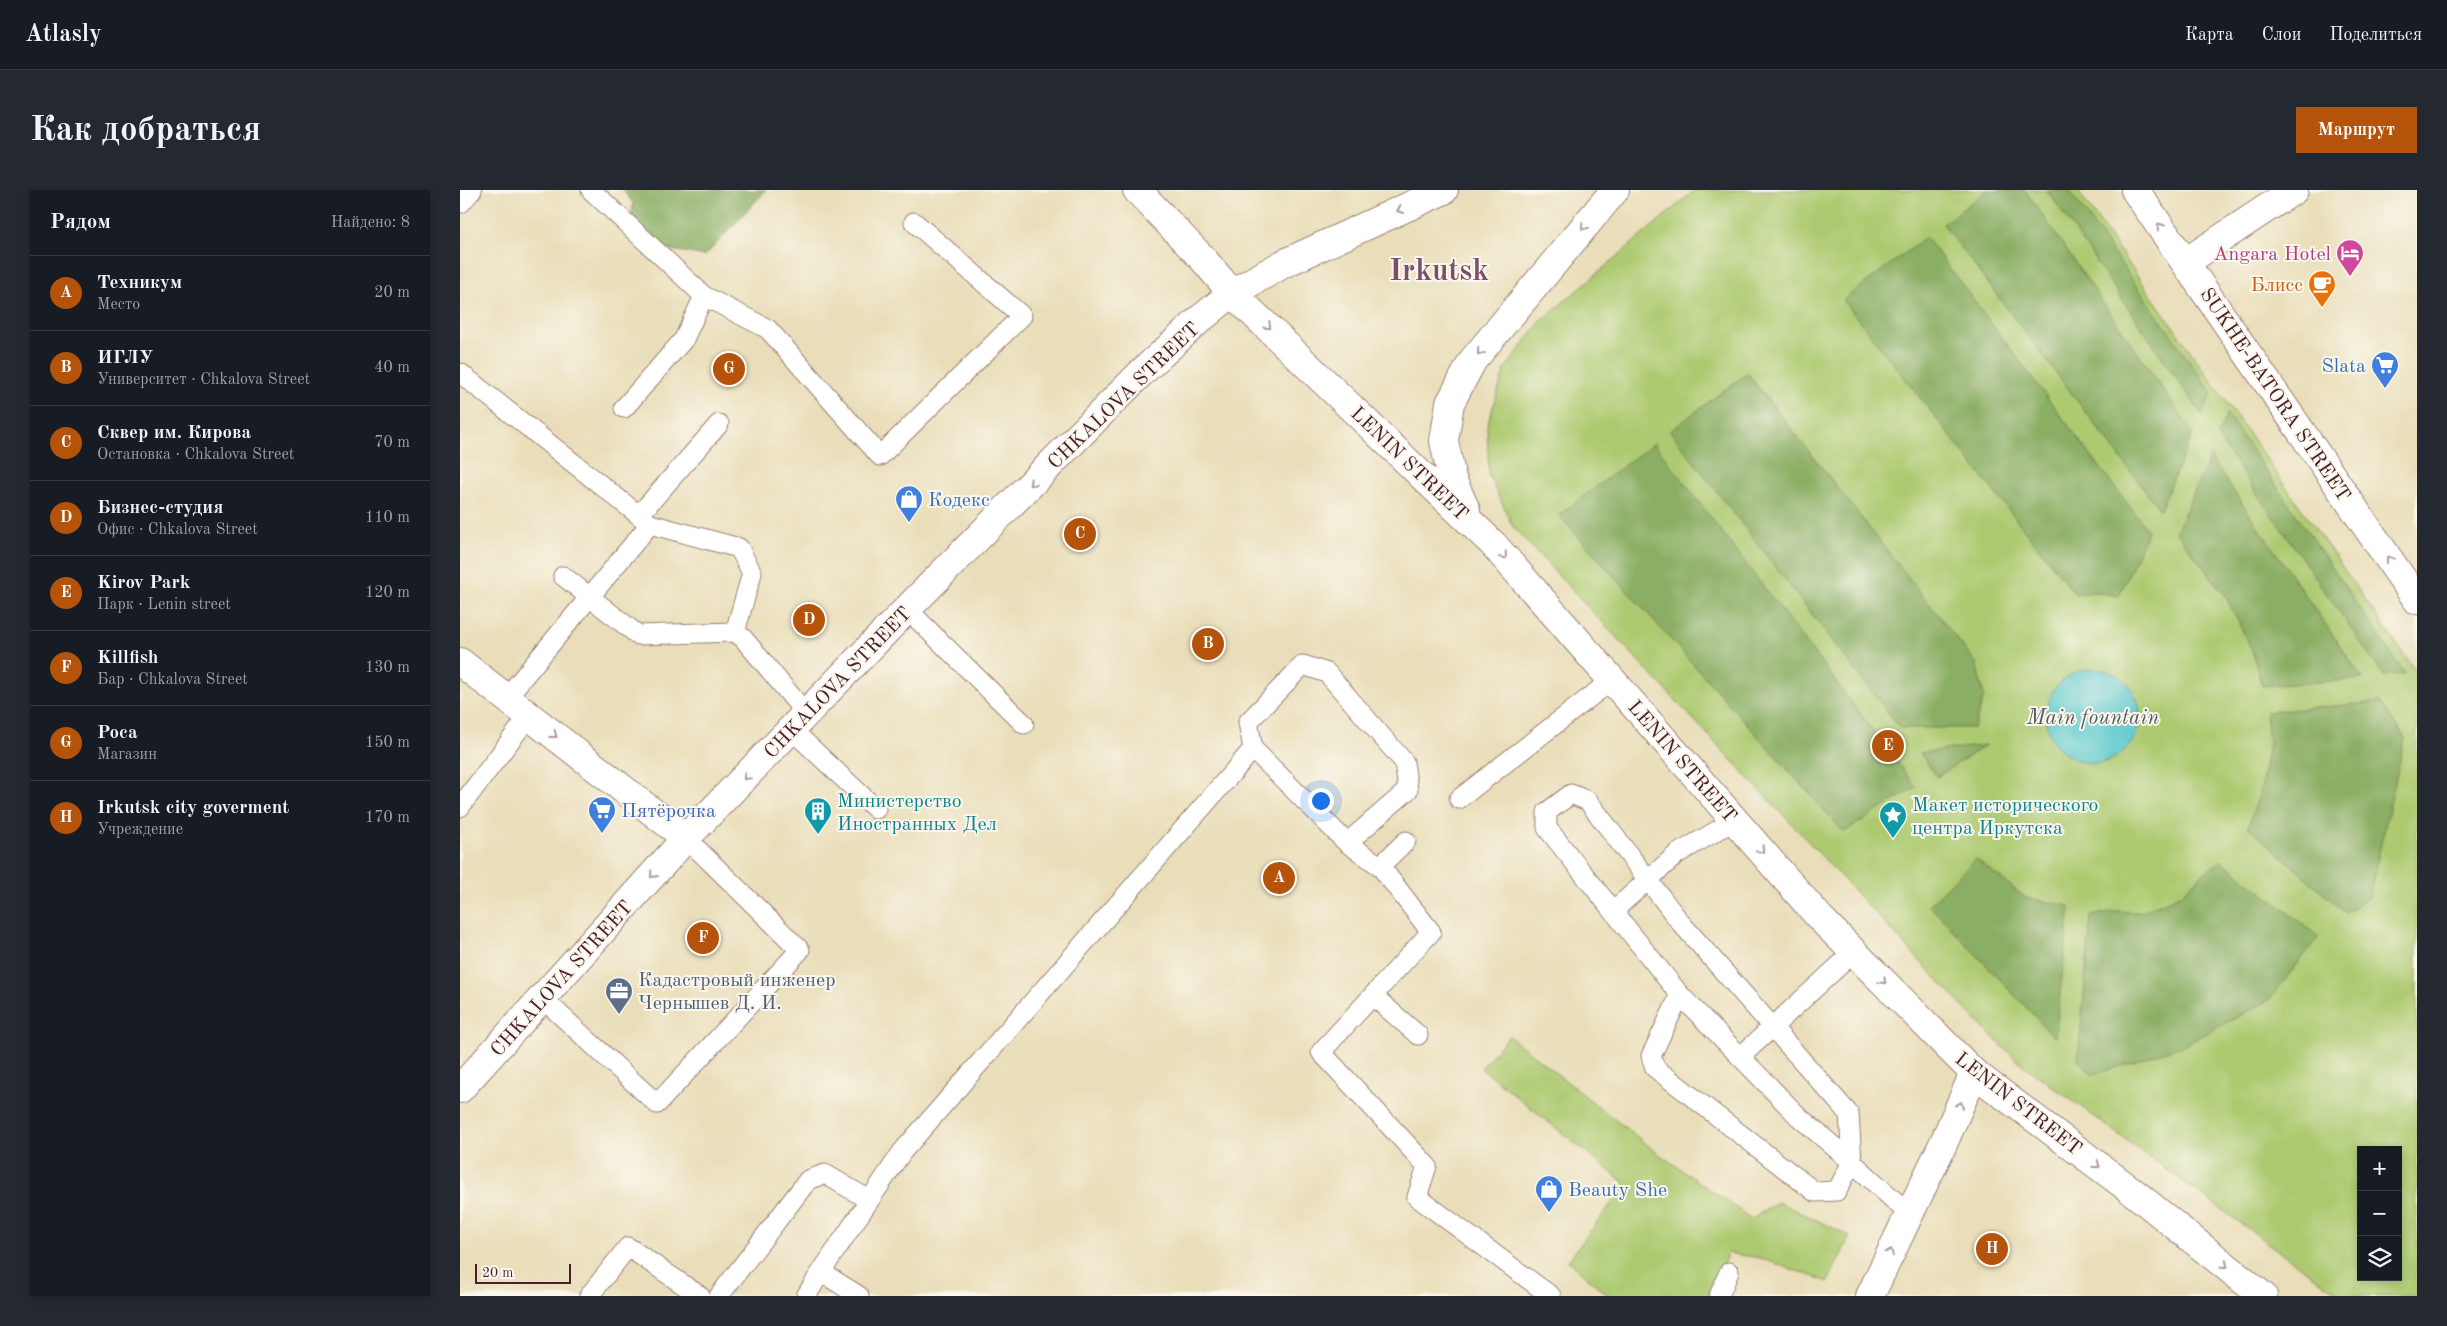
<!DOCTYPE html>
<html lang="ru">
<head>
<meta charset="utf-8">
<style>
	body { margin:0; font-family:"Old Standard TT",serif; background:#242831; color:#f1f3f6 }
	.controls { position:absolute; right:15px; bottom:15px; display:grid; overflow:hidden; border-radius:0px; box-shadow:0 2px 8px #0003 }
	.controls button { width:45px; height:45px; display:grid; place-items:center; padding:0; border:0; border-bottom:1px solid #363941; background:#171b24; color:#f1f3f6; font:25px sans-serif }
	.scale { position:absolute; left:15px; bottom:12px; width:96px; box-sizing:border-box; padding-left:5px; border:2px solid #4a1f2b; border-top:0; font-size:14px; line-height:18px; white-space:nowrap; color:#4a1f2b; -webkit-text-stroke:4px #fbf7ec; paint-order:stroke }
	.you { position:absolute; left:860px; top:610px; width:18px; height:18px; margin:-12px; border:4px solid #fff; border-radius:50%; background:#1a73e8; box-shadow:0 0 0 8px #1a73e833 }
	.badge { display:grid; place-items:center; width:32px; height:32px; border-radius:50%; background:#b45309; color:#fff; font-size:16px; font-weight:700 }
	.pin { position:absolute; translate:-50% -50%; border:2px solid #fff; box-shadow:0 1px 5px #0006 }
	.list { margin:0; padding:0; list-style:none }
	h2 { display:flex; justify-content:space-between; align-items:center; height:65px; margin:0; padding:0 20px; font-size:21px }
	h2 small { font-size:16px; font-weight:400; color:#9ea1a6 }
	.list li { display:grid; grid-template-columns:32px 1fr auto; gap:15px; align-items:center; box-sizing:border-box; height:75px; padding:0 20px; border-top:1px solid #363941 }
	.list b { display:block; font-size:19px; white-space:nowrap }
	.list p { margin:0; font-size:16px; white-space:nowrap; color:#9ea1a6 }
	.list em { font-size:16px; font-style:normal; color:#9ea1a6 }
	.icon { flex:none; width:28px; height:28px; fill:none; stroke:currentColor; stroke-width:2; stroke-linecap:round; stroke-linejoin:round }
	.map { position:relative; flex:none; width:1957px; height:1106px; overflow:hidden; border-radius:0px }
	header { display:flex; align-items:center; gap:30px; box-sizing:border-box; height:70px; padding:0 25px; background:#171b24; border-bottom:1px solid #363941 }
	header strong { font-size:24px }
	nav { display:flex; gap:28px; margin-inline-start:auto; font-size:18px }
	.intro { display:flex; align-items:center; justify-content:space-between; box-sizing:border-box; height:120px; padding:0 30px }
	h1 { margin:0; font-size:35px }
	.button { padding:12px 22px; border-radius:0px; background:#b45309; color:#fff; font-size:18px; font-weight:700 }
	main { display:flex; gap:30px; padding:0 30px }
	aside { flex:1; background:#171b24; border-radius:0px; box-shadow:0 2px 8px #0003 }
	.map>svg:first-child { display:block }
	.green { fill:#adca71; stroke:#7c744e; fill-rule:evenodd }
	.forest { fill:#8aae63; stroke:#6a6647 }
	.water { fill:#5cc9cf; stroke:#53747d }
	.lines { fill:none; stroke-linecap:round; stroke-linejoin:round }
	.service-casing { stroke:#9a7e72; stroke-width:21 }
	.minor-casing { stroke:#9a7e72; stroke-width:30 }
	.tertiary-casing { stroke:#9a7e72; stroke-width:30 }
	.secondary-casing { stroke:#9a7e72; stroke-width:30 }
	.service { stroke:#fff; stroke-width:19 }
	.minor { stroke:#fff; stroke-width:28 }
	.tertiary { stroke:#fff; stroke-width:28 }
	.secondary { stroke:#fff; stroke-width:28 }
	.oneway { stroke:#ae9aa0 }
	.labels { text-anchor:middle; stroke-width:4; stroke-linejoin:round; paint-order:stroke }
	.hotel-label { font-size:20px; fill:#b23c85; stroke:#fbf7ec; text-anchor:end }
	.food-label { font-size:20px; fill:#c56008; stroke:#fbf7ec; text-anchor:end }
	.shop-label { font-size:20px; fill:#366cbe; stroke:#fbf7ec; text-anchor:start }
	.street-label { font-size:20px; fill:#4a1f2b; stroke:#fbf7ec }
	.culture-label { font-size:20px; fill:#0d838f; stroke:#fbf7ec; text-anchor:start }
	.service-label { font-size:20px; fill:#4e5e75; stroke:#fbf7ec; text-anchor:start }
	.water-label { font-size:21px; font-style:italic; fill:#505a64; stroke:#fbf7ec }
	.town-label { font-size:30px; font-weight:bold; fill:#794f69; stroke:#fbf7ec }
</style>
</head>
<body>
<header>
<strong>Atlasly</strong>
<nav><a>Карта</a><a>Слои</a><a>Поделиться</a></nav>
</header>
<div class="intro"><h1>Как добраться</h1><a class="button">Маршрут</a></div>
<main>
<aside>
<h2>Рядом<small>Найдено: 8</small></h2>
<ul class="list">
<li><span class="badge">A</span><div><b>Техникум</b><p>Место</p></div><em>20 m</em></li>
<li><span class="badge">B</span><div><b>ИГЛУ</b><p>Университет · Chkalova Street</p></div><em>40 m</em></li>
<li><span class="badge">C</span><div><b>Сквер им. Кирова</b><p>Остановка · Chkalova Street</p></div><em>70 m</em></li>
<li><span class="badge">D</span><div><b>Бизнес-студия</b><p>Офис · Chkalova Street</p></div><em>110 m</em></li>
<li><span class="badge">E</span><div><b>Kirov Park</b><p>Парк · Lenin street</p></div><em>120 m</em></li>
<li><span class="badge">F</span><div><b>Killfish</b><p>Бар · Chkalova Street</p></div><em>130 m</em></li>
<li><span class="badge">G</span><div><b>Роса</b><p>Магазин</p></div><em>150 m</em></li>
<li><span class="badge">H</span><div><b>Irkutsk city goverment</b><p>Учреждение</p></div><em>170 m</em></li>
</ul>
</aside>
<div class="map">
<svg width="1957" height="1106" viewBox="0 0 1957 1106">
	<rect width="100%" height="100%" fill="#fbf7ec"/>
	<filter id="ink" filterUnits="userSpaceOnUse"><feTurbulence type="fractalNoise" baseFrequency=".02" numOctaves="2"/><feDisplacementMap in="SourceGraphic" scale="10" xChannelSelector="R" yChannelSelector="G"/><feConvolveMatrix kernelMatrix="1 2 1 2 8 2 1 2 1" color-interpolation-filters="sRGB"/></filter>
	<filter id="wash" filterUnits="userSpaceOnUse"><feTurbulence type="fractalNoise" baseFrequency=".0096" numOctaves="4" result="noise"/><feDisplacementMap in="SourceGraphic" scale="20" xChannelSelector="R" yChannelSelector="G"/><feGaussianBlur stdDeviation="1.12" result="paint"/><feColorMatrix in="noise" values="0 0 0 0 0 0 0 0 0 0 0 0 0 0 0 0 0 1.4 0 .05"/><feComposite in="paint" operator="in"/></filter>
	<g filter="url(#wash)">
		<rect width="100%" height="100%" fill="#e9deb9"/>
		<path class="green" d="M 1235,0 L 1617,0 L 1957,483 L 1957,1106 L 1886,1106 L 1864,1094 L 1559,872 L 1522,837 L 1053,337 L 1029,286 L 1027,236 L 1045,179 L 1080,132 ZM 1626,479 C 1649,480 1662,487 1675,506 L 1649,571 L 1633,574 L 1616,571 L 1591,504 C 1601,491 1610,484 1626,479 ZM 1901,960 L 1938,960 L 1938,1087 L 1901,1087 Z
			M 1049,846 L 1195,961 L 1292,1029 L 1318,1012 L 1390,1046 L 1368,1092 L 1300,1068 L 1268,1063 L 1249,1106 L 1149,1106 L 1108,1071 L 1166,994 L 1021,878 Z"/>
		<path class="forest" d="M 163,0 L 306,0 L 245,66 L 207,59 L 170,39 L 173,13 Z
			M 1528,0 L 1565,0 L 1733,243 L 1700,320 L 1483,34 Z
			M 1587,0 L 1609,0 L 1752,203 L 1742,225 Z
			M 1466,47 L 1688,341 L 1659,406 L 1635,402 L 1615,404 L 1383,110 Z
			M 1287,183 L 1516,473 L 1524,506 L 1514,538 L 1440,538 L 1210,241 Z
			M 1767,224 L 1945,484 L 1924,486 L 1757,246 Z
			M 1194,253 L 1456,597 L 1384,642 L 1099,325 Z
			M 1750,267 L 1903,489 L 1802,496 L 1792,460 L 1765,405 L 1716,342 Z
			M 1920,512 L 1945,548 L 1909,707 L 1886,723 L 1788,637 L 1801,599 L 1809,553 L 1806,522 Z
			M 1526,555 L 1477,587 L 1460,563 Z
			M 1516,669 L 1566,708 L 1610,716 L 1595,848 L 1469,715 Z
			M 1762,671 L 1859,747 L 1809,810 L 1725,855 L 1633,885 L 1618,870 L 1631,726 L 1655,721 L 1680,722 L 1720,705 L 1744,683 Z"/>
		<path class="water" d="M1586 526a47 47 0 1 1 94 0a47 47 0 1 1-94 0Z"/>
	</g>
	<g filter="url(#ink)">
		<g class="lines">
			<g class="service-casing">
				<path id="service" d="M 131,0 L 244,106 L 308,139 L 420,266 L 562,126 L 454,32
					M 1,13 L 12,0
					M 0,183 L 190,334 L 279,358 L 292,383 L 275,442 L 283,448 L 347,525
					M 164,218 L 224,149 L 244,106
					M 179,325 L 259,234
					M 103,386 L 178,445 L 275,442
					M 447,419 L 564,534
					M 46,508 L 190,334
					M 332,540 L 416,619
					M 999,609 L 1152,490
					M 0,617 L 69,526
					M 946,651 L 920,676 L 971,742 L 861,862 L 967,976 L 957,1007 L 1091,1106
					M 887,653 L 948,600 L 944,572 L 867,483 L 843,475 L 788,532 L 793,559 L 887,653 L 920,676
					M 1153,721 L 1217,664 L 1275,630
					M 1220,805 L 1191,866 L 1195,878 L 1355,1002 L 1377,1001 L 1392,972 L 1339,927 L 1220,805 L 1087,638 L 1087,622 L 1111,604 L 1128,611 L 1220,732 L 1389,924 L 1392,972 L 1448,1023
					M 913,806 L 958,845
					M 83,809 L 197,914 L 340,760 L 226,648
					M 1280,867 L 1394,762
					M 361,1082 L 442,962 L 793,559
					M 129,1106 L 168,1057 L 240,1106
					M 259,1106 L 348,990 L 365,984 L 409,1010
					M 346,1106 L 361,1082 L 399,1106
					M 1259,1106 L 1269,1082"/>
			</g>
			<g class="minor-casing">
				<path id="minor" d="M 1726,72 L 1834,0
					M 0,472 L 226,648"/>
			</g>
			<g class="tertiary-casing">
				<path id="tertiary" d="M 1410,1106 L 1484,952 L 1514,883"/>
			</g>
			<g class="secondary-casing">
				<path id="secondary" d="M 677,0 L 743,69 L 772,103 L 1033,354 L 1360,728 L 1514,883 L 1672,1001 L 1803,1106
					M 1675,0 L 1957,410
					M 1006,320 L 992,289 L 984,251 L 990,213 L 1013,170 L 1155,0
					M 0,899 L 226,648 L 447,419 L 682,182 L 738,131 L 772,103 L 823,74 L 984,0"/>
			</g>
			<use href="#service" class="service"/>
			<use href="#minor" class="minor"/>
			<use href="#tertiary" class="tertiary"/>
			<use href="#secondary" class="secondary"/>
		</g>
		<defs><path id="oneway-chevron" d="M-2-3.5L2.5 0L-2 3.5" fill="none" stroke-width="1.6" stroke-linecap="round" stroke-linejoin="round" transform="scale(1.25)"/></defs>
		<g class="oneway">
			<use href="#oneway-chevron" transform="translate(940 20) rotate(155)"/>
			<use href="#oneway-chevron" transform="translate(1700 36) rotate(-125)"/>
			<use href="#oneway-chevron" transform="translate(1124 37) rotate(130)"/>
			<use href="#oneway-chevron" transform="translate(808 136) rotate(44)"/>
			<use href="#oneway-chevron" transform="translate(1020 162) rotate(130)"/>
			<use href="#oneway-chevron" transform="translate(572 293) rotate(135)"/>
			<use href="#oneway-chevron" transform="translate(1044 366) rotate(49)"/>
			<use href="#oneway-chevron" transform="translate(1929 369) rotate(-124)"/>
			<use href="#oneway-chevron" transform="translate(94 545) rotate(38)"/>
			<use href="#oneway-chevron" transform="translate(286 587) rotate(135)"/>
			<use href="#oneway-chevron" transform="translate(1301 660) rotate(49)"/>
			<use href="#oneway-chevron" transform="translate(193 685) rotate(132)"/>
			<use href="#oneway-chevron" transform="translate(1423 791) rotate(45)"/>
			<use href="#oneway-chevron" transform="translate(1500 915) rotate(-67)"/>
			<use href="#oneway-chevron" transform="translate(1637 975) rotate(37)"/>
			<use href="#oneway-chevron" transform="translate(1430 1062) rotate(-65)"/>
			<use href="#oneway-chevron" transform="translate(1765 1075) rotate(39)"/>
		</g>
	</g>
	<defs>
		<g id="hotel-pin" transform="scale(1.4375)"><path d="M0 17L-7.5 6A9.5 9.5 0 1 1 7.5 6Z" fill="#d1479c" stroke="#fbf7ec"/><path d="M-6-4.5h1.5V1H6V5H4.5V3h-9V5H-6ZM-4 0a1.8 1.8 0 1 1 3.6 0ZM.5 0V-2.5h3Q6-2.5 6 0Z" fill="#fff"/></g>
		<g id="cafe-pin" transform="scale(1.4375)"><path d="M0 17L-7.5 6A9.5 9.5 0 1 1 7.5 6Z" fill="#e8710a" stroke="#fbf7ec"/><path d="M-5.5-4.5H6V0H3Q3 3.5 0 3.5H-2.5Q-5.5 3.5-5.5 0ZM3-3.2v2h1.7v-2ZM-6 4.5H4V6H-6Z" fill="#fff"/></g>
		<g id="supermarket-pin" transform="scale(1.4375)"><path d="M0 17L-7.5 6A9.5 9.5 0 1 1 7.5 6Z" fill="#3f7fe0" stroke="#fbf7ec"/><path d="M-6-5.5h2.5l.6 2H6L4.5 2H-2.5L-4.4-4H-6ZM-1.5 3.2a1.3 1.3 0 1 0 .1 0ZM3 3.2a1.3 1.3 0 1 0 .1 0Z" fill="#fff"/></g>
		<g id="shop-pin" transform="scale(1.4375)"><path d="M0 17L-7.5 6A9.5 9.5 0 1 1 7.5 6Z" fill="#3f7fe0" stroke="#fbf7ec"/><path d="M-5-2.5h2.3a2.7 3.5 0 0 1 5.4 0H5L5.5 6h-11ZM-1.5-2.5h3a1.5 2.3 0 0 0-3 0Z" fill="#fff"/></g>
		<g id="building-pin" transform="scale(1.4375)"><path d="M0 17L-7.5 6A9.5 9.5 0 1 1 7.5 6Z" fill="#0f9aa8" stroke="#fbf7ec"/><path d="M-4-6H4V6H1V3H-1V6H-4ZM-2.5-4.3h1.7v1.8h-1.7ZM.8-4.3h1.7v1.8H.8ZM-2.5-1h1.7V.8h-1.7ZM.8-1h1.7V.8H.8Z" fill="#fff"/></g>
		<g id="sight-pin" transform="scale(1.4375)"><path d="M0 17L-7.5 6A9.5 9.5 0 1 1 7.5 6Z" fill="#0f9aa8" stroke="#fbf7ec"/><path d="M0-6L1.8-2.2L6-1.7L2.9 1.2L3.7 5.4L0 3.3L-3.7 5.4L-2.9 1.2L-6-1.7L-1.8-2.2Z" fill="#fff"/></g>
		<g id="office-pin" transform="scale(1.4375)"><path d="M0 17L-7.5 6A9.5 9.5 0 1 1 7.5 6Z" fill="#5c6f8a" stroke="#fbf7ec"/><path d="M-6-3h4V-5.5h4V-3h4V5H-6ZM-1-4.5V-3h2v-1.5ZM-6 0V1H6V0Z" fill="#fff"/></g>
	</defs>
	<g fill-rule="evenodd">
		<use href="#hotel-pin" x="1890" y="63"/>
		<use href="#cafe-pin" x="1862" y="94"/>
		<use href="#supermarket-pin" x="1925" y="175"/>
		<use href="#shop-pin" x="449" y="309"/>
		<use href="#supermarket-pin" x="142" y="620"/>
		<use href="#building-pin" x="358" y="621"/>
		<use href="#sight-pin" x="1433" y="625"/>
		<use href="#office-pin" x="159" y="801"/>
		<use href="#shop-pin" x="1089" y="999"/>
	</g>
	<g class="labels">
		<g class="hotel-label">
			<text x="1871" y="70">Angara Hotel</text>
		</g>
		<g class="food-label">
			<text x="1843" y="101">Блисс</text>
		</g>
		<g class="shop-label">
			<text x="1906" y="182" text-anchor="end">Slata</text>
			<text x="468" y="316">Кодекс</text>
			<text x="161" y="627">Пятёрочка</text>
			<text x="1108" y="1006">Beauty She</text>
		</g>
		<g class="street-label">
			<text transform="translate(1816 204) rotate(56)" y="7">SUKHE-BATORA STREET</text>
			<text transform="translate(663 205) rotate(-44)" y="7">CHKALOVA STREET</text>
			<text transform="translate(950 273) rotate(44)" y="7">LENIN STREET</text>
			<text transform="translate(377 492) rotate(-46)" y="7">CHKALOVA STREET</text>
			<text transform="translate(1223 571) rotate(49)" y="7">LENIN STREET</text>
			<text transform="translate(101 788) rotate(-48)" y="7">CHKALOVA STREET</text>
			<text transform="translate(1559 913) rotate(38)" y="7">LENIN STREET</text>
		</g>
		<g class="culture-label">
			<text x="377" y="617">Министерство<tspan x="377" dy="23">Иностранных Дел</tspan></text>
			<text x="1452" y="621">Макет исторического<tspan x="1452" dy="23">центра Иркутска</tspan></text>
		</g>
		<g class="service-label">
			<text x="178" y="796">Кадастровый инженер<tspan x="178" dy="23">Чернышев Д. И.</tspan></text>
		</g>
		<g class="water-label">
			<text x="1633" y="534">Main fountain</text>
		</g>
		<g class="town-label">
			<text x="979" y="90">Irkutsk</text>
		</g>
	</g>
</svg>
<div class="controls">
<button>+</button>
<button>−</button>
<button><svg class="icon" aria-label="layers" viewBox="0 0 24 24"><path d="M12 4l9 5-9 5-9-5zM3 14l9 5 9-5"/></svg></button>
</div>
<div class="scale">20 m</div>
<div class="you"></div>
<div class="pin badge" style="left:819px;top:688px">A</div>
<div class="pin badge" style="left:748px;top:454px">B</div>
<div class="pin badge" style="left:620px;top:344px">C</div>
<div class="pin badge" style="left:349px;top:430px">D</div>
<div class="pin badge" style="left:1428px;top:556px">E</div>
<div class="pin badge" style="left:243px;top:748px">F</div>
<div class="pin badge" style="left:269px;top:179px">G</div>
<div class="pin badge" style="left:1532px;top:1059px">H</div>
</div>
</main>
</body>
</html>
